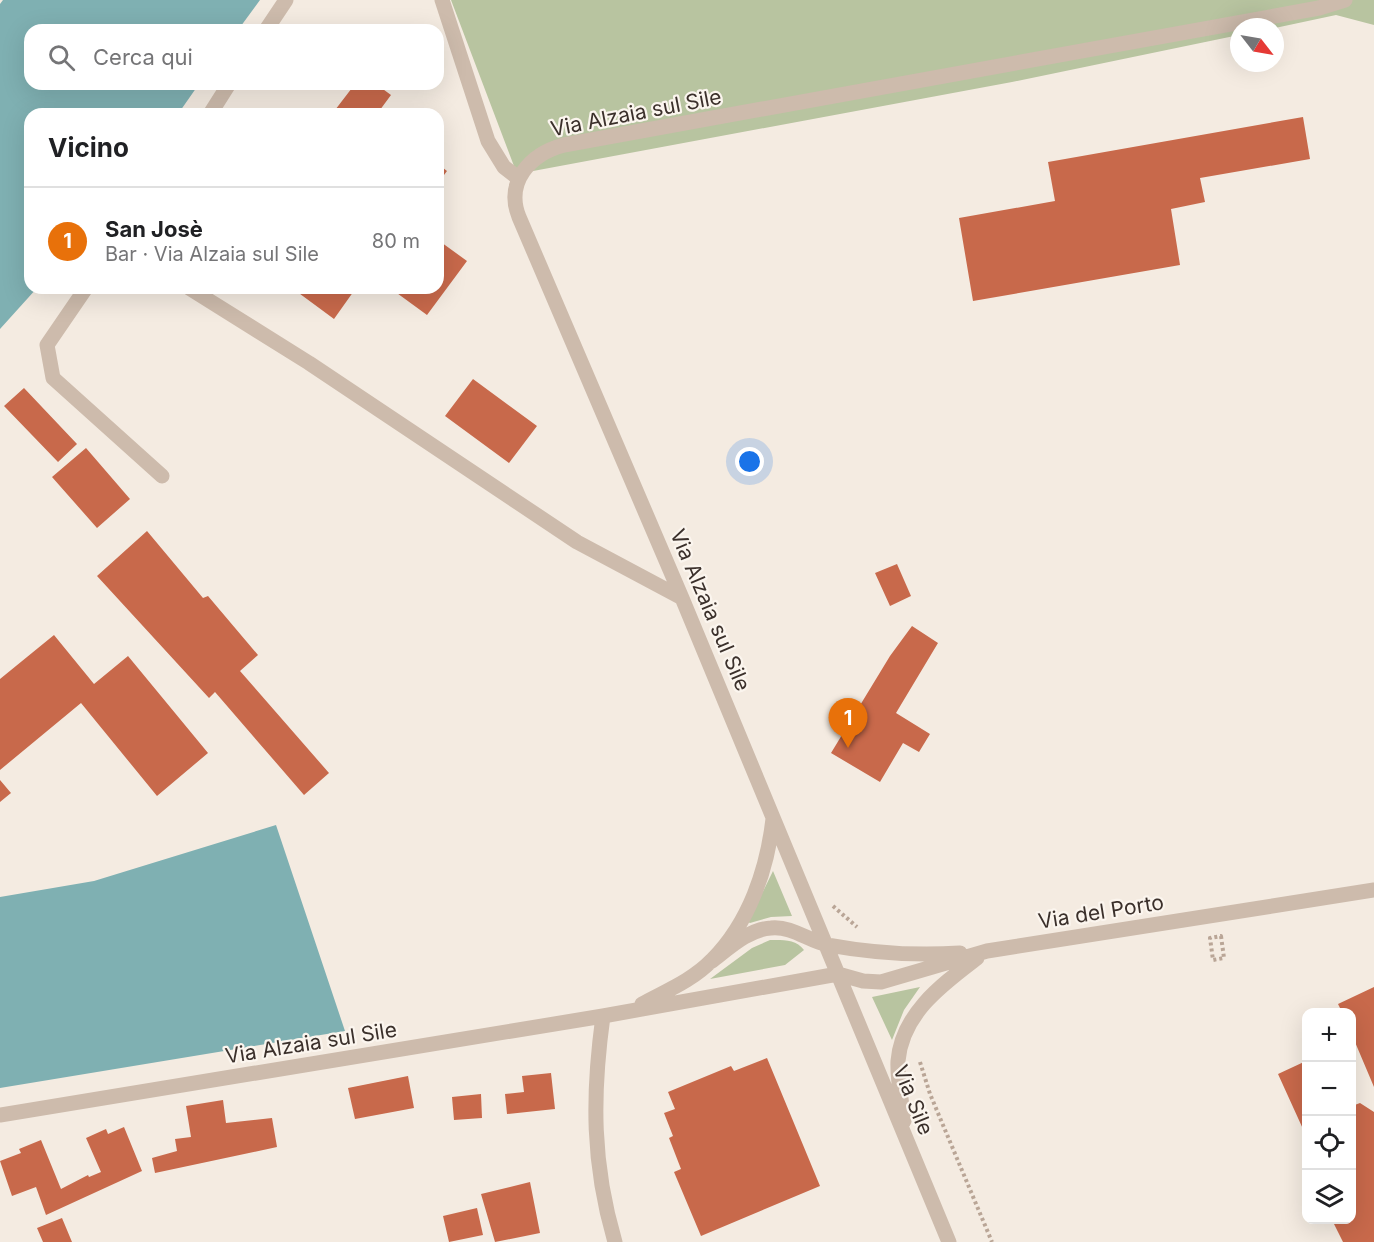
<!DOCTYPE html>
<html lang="it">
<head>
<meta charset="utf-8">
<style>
	body { margin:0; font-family:Inter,sans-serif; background:#f2f2f2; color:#202124 }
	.controls { position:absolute; right:18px; bottom:18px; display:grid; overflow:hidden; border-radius:12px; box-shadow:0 6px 24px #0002 }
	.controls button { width:54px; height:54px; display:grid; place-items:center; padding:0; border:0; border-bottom:2px solid #e0e0e0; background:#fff; color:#202124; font:30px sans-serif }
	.compass { position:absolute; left:1230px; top:18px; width:54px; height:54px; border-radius:50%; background:#fff; box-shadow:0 6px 24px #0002; rotate:121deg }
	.you { position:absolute; left:750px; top:462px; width:21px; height:21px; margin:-15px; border:4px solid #fff; border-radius:50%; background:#1a73e8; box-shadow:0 0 0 9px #1a73e833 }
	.badge { display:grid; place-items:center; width:39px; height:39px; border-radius:50%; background:#1f5a5e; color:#fff; font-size:20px; font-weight:700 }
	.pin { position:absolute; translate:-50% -50px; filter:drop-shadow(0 2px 3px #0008) }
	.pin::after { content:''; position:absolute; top:32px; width:21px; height:18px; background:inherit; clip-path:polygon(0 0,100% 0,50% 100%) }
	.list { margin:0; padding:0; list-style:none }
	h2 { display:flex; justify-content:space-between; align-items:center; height:78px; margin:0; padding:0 24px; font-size:26px }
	h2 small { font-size:20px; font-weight:400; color:#757577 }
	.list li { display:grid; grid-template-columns:39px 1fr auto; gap:18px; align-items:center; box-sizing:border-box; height:108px; padding:0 24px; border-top:2px solid #e0e0e0 }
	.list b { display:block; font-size:22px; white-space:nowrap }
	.list p { margin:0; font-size:20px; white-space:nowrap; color:#757577 }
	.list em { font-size:20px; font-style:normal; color:#757577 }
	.icon { flex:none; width:33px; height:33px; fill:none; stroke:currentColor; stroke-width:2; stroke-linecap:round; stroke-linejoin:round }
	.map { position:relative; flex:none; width:1374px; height:1242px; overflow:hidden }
	.search { position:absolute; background:#fff; box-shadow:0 6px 24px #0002; left:24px; top:24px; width:420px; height:66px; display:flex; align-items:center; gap:15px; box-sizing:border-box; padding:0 21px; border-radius:18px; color:#757577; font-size:22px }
	.panel { position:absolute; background:#fff; box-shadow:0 6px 24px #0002; left:24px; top:108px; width:420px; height:186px; border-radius:18px }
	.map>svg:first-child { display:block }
	.green { fill:#b8c4a0 }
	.water { fill:#7fb0b2 }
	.building { fill:#c8694b }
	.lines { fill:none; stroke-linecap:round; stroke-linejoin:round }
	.path { stroke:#b9a596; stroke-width:4; stroke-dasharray:3 3; stroke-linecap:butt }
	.minor { stroke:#cdbbac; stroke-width:15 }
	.labels { text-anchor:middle; stroke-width:4.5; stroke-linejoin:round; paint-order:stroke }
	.street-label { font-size:21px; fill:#3b302b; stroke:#fbf5ee }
</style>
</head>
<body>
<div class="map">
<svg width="1374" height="1242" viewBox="0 0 1374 1242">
	<rect width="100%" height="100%" fill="#f4ebe1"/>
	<path class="green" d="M 451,0 L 1374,0 L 1374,25 L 1336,15 L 1275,28 L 1239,27 L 1239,35 L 1012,82 L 517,174 Z
		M 773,871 L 792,916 L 771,917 L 750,923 L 748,922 Z
		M 770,940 C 783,940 796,939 804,950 L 785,965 L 710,979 L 752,948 Z
		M 920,987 L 904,1010 L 892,1040 L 872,997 Z"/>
	<path class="water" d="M 3,0 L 260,0 L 238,30 L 30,30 L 30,84 L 199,84 L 178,114 L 30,114 L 30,288 L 37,288 L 0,329 L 0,4 Z
		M 276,825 L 345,1031 L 0,1088 L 0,897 L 94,881 Z"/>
	<path class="building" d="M 355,84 L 376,84 L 391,95 L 377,114 L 332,114 Z
		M 1303,117 L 1310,159 L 1200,178 L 1205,202 L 1171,209 L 1180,265 L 973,301 L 959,218 L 1055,201 L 1048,162 Z
		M 438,164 L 447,171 L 438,183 Z
		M 438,240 L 467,261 L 427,315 L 390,288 L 438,288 Z
		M 292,288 L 356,288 L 334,319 Z
		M 473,379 L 537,426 L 509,463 L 445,416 Z
		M 24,388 L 77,444 L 58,462 L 4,406 Z
		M 86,448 L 130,499 L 97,528 L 52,477 Z
		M 147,531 L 203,598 L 208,596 L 258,655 L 240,671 L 329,773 L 304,795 L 215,692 L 209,698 L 97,576 Z
		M 897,564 L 911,596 L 890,606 L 875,573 Z
		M 912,626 L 938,643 L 896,713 L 930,734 L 919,752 L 903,743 L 880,782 L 831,753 L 890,656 Z
		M 54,635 L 94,684 L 128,656 L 208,753 L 157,796 L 81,703 L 0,770 L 0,679 Z
		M 0,780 L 11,793 L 0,802 Z
		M 1374,987 L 1374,1087 L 1352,1035 L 1352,1012 L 1342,1012 L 1338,1004 Z
		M 767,1058 L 820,1186 L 701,1236 L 674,1172 L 681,1169 L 669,1138 L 673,1136 L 664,1113 L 675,1109 L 668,1092 L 731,1066 L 734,1071 Z
		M 1306,1061 L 1306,1127 L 1303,1129 L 1278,1074 Z
		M 551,1073 L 555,1109 L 507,1114 L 505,1094 L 524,1092 L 522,1076 Z
		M 408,1076 L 414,1108 L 355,1119 L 348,1088 Z
		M 481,1094 L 482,1118 L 454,1120 L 452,1097 Z
		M 223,1100 L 226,1123 L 272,1118 L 277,1147 L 155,1173 L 152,1158 L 177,1151 L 175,1139 L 191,1137 L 186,1106 Z
		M 1360,1103 L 1374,1112 L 1374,1242 L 1343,1242 L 1332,1220 L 1352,1220 L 1352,1106 Z
		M 124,1127 L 142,1171 L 46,1215 L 36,1187 L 12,1196 L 0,1161 L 21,1153 L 19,1149 L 41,1140 L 61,1189 L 88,1175 L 89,1177 L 101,1172 L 86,1138 L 106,1129 L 108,1134 Z
		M 530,1182 L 540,1233 L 495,1242 L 481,1194 Z
		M 477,1208 L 483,1235 L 449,1242 L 443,1216 Z
		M 62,1218 L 72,1242 L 43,1242 L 37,1228 Z"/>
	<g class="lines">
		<path class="path" d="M 833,906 L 857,927
			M 1221,936 L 1224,958 L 1213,960 L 1210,938 Z
			M 920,1062 L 930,1094 L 992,1242"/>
		<path class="minor" d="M 442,0 L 488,141 L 504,167 L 518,178
			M 266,30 L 286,0
			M 210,114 L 229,84
			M 86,288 L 47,345 L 53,378 L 162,476
			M 189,288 L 309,363 L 577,542 L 682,598
			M 712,961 C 729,948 749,929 771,928 C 793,926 808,941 828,945 C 872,953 915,956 960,953
			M 642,1004 C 666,991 693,980 712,960 C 749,923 767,870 773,819
			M 603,1016 C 592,1096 592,1164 615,1242
			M 0,1115 L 603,1016 L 838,974 L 863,981 L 881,982 L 987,951 L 1374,890
			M 904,1121 C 902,1102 897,1080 898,1061 C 902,1013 943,984 977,958
			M 949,1242 L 682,598 L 519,217 C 505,182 530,154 564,145 L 1319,8 L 1345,0"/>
	</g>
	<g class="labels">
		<g class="street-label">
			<text transform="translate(636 113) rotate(-11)" y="7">Via Alzaia sul Sile</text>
			<text transform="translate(710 610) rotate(67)" y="7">Via Alzaia sul Sile</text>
			<text transform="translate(1101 912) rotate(-9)" y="7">Via del Porto</text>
			<text transform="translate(311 1043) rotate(-9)" y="7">Via Alzaia sul Sile</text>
			<text transform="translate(913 1100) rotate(68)" y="7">Via Sile</text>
		</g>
	</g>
</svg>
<div class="controls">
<button>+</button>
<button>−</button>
<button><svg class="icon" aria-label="locate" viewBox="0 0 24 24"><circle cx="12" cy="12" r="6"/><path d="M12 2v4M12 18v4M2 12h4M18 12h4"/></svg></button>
<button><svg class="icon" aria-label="layers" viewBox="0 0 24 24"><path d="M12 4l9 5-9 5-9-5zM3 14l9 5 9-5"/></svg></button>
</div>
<svg class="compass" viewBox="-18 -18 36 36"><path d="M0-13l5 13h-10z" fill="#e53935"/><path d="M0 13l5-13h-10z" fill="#757577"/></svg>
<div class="you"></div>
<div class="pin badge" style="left:848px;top:748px;background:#e8710a">1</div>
<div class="search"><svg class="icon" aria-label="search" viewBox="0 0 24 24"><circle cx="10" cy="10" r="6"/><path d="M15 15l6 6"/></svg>Cerca qui</div>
<section class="panel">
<h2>Vicino<small></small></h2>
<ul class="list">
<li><span class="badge" style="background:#e8710a">1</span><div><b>San Josè</b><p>Bar · Via Alzaia sul Sile</p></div><em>80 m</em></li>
</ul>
</section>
</div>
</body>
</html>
